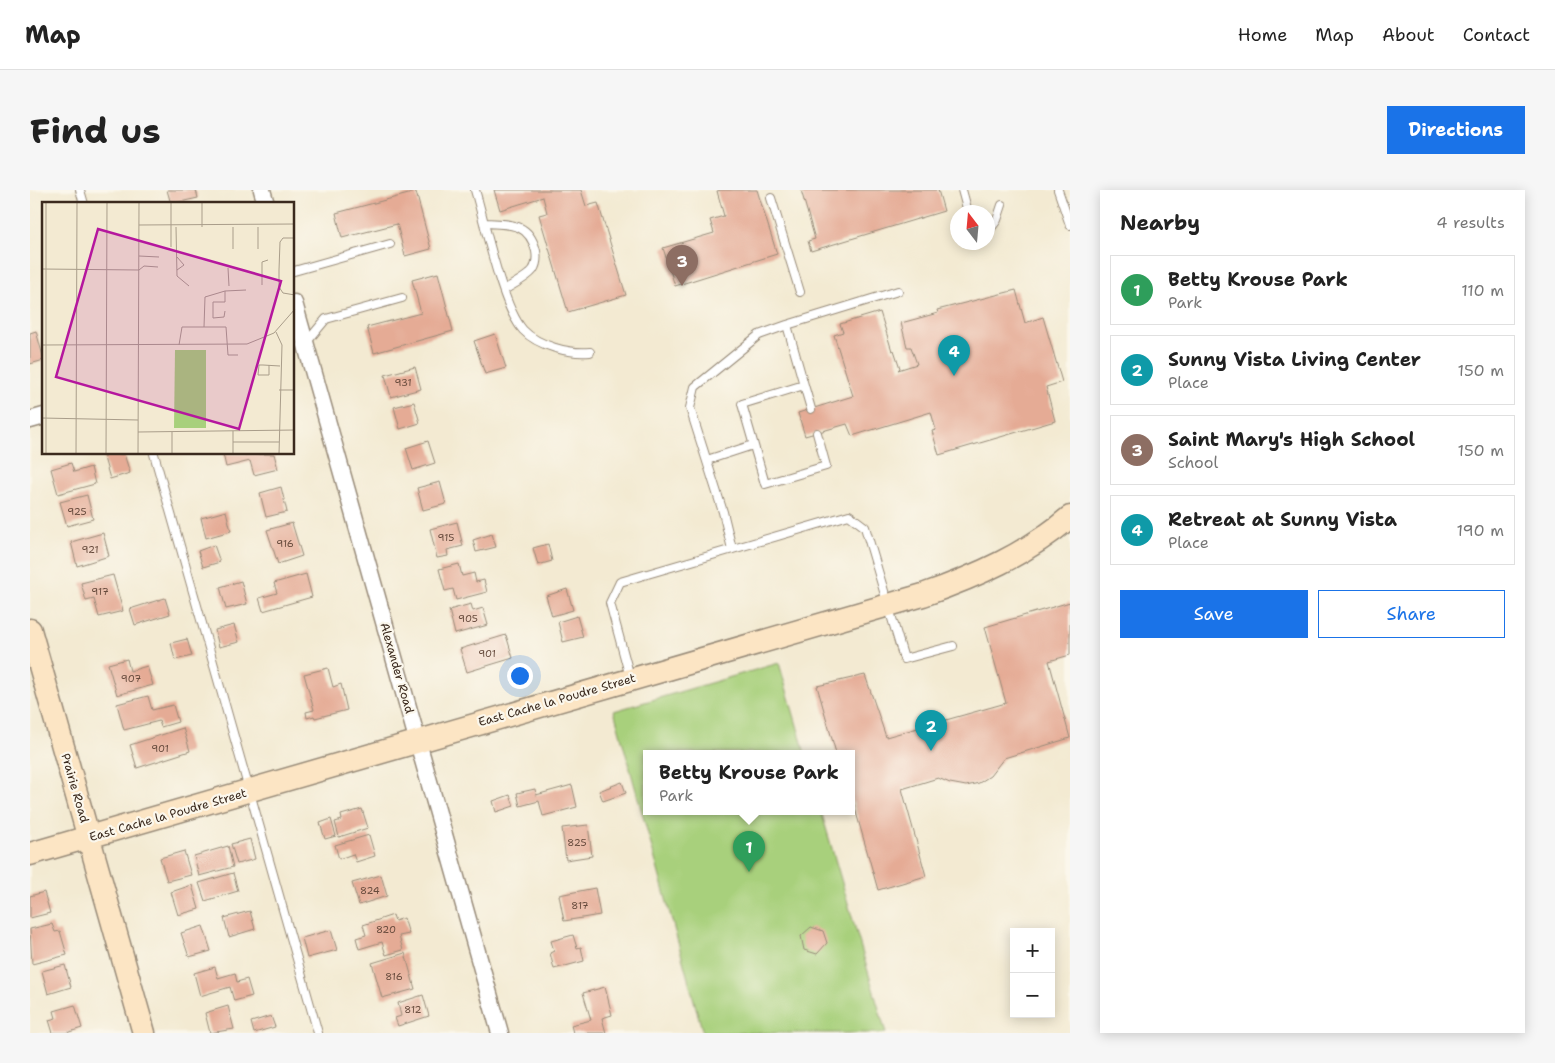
<!DOCTYPE html>
<html lang="en">
<head>
<meta charset="utf-8">
<style>
	body { margin:0; font-family:"Shantell Sans",sans-serif; background:#f6f6f6; color:#222 }
	.controls { position:absolute; right:15px; bottom:15px; display:grid; overflow:hidden; border-radius:0px; box-shadow:0 2px 12px #0003 }
	.controls button { width:45px; height:45px; display:grid; place-items:center; padding:0; border:0; border-bottom:1px solid #e0e0e0; background:#fff; color:#222; font:25px sans-serif }
	.compass { position:absolute; left:920px; top:15px; width:45px; height:45px; border-radius:50%; background:#fff; box-shadow:0 2px 12px #0003; rotate:344deg }
	.you { position:absolute; left:489px; top:485px; width:18px; height:18px; margin:-12px; border:4px solid #fff; border-radius:50%; background:#1a73e8; box-shadow:0 0 0 8px #1a73e833 }
	.badge { display:grid; place-items:center; width:32px; height:32px; border-radius:50%; background:#1a73e8; color:#fff; font-size:16px; font-weight:700 }
	.pin { position:absolute; translate:-50% -41px; filter:drop-shadow(0 1px 2px #0008) }
	.pin::after { content:''; position:absolute; top:26px; width:18px; height:15px; background:inherit; clip-path:polygon(0 0,100% 0,50% 100%) }
	.popup { position:absolute; left:613px; top:560px; width:212px; height:65px; box-sizing:border-box; display:grid; place-content:center; border-radius:0px; background:#fff; filter:drop-shadow(0 1px 4px #0005); font-size:16px; white-space:nowrap; color:#767676 }
	.popup b { font-size:19px; color:#222 }
	.popup::after { content:''; position:absolute; left:50%; top:100%; margin-left:-10px; border:10px solid transparent; border-top-color:#fff }
	.list { margin:0; padding:0; list-style:none }
	h2 { display:flex; justify-content:space-between; align-items:center; height:65px; margin:0; padding:0 20px; font-size:21px }
	h2 small { font-size:16px; font-weight:400; color:#767676 }
	.list li { display:grid; grid-template-columns:32px 1fr auto; gap:15px; align-items:center; box-sizing:border-box; height:70px; margin:0 10px 10px; padding:0 10px; border:1px solid #e0e0e0; border-radius:0px }
	.list b { display:block; font-size:19px; white-space:nowrap }
	.list p { margin:0; font-size:16px; white-space:nowrap; color:#767676 }
	.list em { font-size:16px; font-style:normal; color:#767676 }
	.actions { display:flex; gap:10px; padding:15px 20px }
	.actions a { flex:1; padding:11px 0; border:1px solid #1a73e8; border-radius:0px; text-align:center; font-size:18px; color:#1a73e8 }
	.actions .main { background:#1a73e8; color:#fff }
	.map { position:relative; flex:none; width:1040px; height:843px; overflow:hidden; border-radius:0px }
	header { display:flex; align-items:center; gap:30px; box-sizing:border-box; height:70px; padding:0 25px; background:#fff; border-bottom:1px solid #e0e0e0 }
	header strong { font-size:24px }
	nav { display:flex; gap:28px; margin-inline-start:auto; font-size:18px }
	.intro { display:flex; align-items:center; justify-content:space-between; box-sizing:border-box; height:120px; padding:0 30px }
	h1 { margin:0; font-size:35px }
	.button { padding:12px 22px; border-radius:0px; background:#1a73e8; color:#fff; font-size:18px; font-weight:700 }
	main { display:flex; gap:30px; padding:0 30px }
	aside { flex:1; background:#fff; border-radius:0px; box-shadow:0 2px 12px #0003 }
	.map>svg:first-child { display:block }
	.green { fill:#a8d07b; stroke:#727d4c }
	.building { fill:#e5ab95 }
	.lines { fill:none; stroke-linecap:round; stroke-linejoin:round }
	.lane-casing { stroke:#978a78; stroke-width:10 }
	.street-casing { stroke:#978a78; stroke-width:19 }
	.secondary-casing { stroke:#978a78; stroke-width:25 }
	.lane { stroke:#fff; stroke-width:8 }
	.street { stroke:#fff; stroke-width:16 }
	.secondary { stroke:#fce5c4; stroke-width:22 }
	.labels { text-anchor:middle; stroke-width:4.5; stroke-linejoin:round; paint-order:stroke }
	.number-label { font-size:10px; fill:#664a3c }
	.street-label { font-size:12px; fill:#3b2a1e; stroke:#fbf7ec }
	.inset-road { fill:none; stroke:#a99d8a; stroke-width:1 }
	.view { fill:#b5179e; fill-opacity:0.15; stroke:#b5179e; stroke-width:2.5 }
	.inset-edge { fill:none; stroke:#3b2a1e; stroke-width:2.5 }
</style>
</head>
<body>
<header>
<strong>Map</strong>
<nav><a>Home</a><a>Map</a><a>About</a><a>Contact</a></nav>
</header>
<div class="intro"><h1>Find us</h1><a class="button">Directions</a></div>
<main>
<div class="map">
<svg width="1040" height="843" viewBox="0 0 1040 843">
	<rect width="100%" height="100%" fill="#fbf7ec"/>
	<filter id="ink" filterUnits="userSpaceOnUse"><feTurbulence type="fractalNoise" baseFrequency=".02" numOctaves="2"/><feDisplacementMap in="SourceGraphic" scale="10" xChannelSelector="R" yChannelSelector="G"/><feConvolveMatrix kernelMatrix="1 2 1 2 8 2 1 2 1" color-interpolation-filters="sRGB"/></filter>
	<filter id="wash" filterUnits="userSpaceOnUse"><feTurbulence type="fractalNoise" baseFrequency=".0096" numOctaves="4" result="noise"/><feDisplacementMap in="SourceGraphic" scale="20" xChannelSelector="R" yChannelSelector="G"/><feGaussianBlur stdDeviation="1.12" result="paint"/><feColorMatrix in="noise" values="0 0 0 0 0 0 0 0 0 0 0 0 0 0 0 0 0 1.4 0 .05"/><feComposite in="paint" operator="in"/></filter>
	<g filter="url(#wash)">
		<rect width="100%" height="100%" fill="#f3ead2"/>
		<path class="green" d="M 749,473 L 775,563 L 616,563 L 616,621 L 791,621 L 856,843 L 673,843 L 584,521 Z"/>
		<g id="blocks">
			<path class="building" d="M 137,0 L 166,0 L 168,8 L 141,14 Z
				M 464,0 L 551,0 L 556,16 L 568,13 L 596,105 L 538,122 L 509,25 L 517,23 L 513,7 L 470,20 Z
				M 691,0 L 727,0 L 747,64 L 645,96 L 633,58 L 684,43 L 680,30 L 694,26 L 687,1 Z
				M 771,0 L 908,0 L 914,21 L 781,61 L 778,51 L 785,49 Z
				M 386,2 L 401,59 L 375,66 L 367,34 L 312,48 L 306,23 Z
				M 408,83 L 423,141 L 344,163 L 337,137 L 391,123 L 382,90 Z
				M 986,100 L 995,133 L 1013,127 L 1032,192 L 1016,197 L 1025,231 L 909,265 L 902,241 L 906,240 L 901,222 L 822,246 L 817,234 L 775,246 L 768,223 L 823,206 L 804,145 L 813,142 L 810,134 L 850,122 L 862,161 L 864,160 L 870,178 L 868,180 L 887,174 L 881,157 L 877,157 L 871,133 L 908,123 L 907,120 Z
				M 6,141 L 14,170 L 0,174 L 0,143 Z
				M 465,144 L 476,178 L 455,184 L 444,151 Z
				M 385,177 L 391,199 L 361,207 L 355,185 Z
				M 384,212 L 390,233 L 370,239 L 364,217 Z
				M 398,251 L 405,273 L 383,280 L 376,258 Z
				M 73,264 L 94,264 L 100,283 L 80,289 Z
				M 193,264 L 244,264 L 248,279 L 224,285 L 220,271 L 196,277 Z
				M 41,273 L 44,282 L 61,277 L 65,294 L 28,304 L 21,279 Z
				M 410,292 L 416,314 L 393,320 L 387,298 Z
				M 251,297 L 257,322 L 236,327 L 230,303 Z
				M 57,305 L 63,329 L 37,336 L 30,312 Z
				M 196,321 L 201,341 L 176,348 L 171,328 Z
				M 427,332 L 433,356 L 417,360 L 418,366 L 407,368 L 400,339 Z
				M 262,333 L 272,366 L 248,374 L 237,340 Z
				M 73,343 L 79,366 L 47,376 L 41,352 Z
				M 462,344 L 466,357 L 446,362 L 443,350 Z
				M 518,354 L 522,371 L 508,375 L 503,358 Z
				M 184,355 L 190,372 L 173,377 L 168,361 Z
				M 429,374 L 432,386 L 444,383 L 446,392 L 454,390 L 457,402 L 426,410 L 423,399 L 415,401 L 409,379 Z
				M 276,384 L 282,407 L 233,421 L 229,408 L 247,403 L 244,393 Z
				M 83,385 L 93,421 L 69,427 L 64,409 L 56,411 L 51,393 Z
				M 211,391 L 217,414 L 196,419 L 190,397 Z
				M 537,399 L 543,420 L 522,426 L 516,406 Z
				M 135,408 L 140,424 L 105,435 L 100,419 Z
				M 1040,412 L 1040,465 L 1019,471 L 1040,548 L 974,568 L 960,586 L 949,593 L 936,596 L 920,593 L 908,588 L 872,599 L 896,686 L 848,700 L 822,608 L 822,563 L 806,563 L 787,496 L 835,485 L 856,547 L 976,513 L 955,437 Z
				M 441,414 L 443,421 L 453,418 L 458,435 L 425,444 L 419,420 Z
				M 547,426 L 553,447 L 533,452 L 528,432 Z
				M 204,435 L 209,452 L 189,457 L 185,440 Z
				M 476,445 L 483,468 L 437,482 L 430,459 Z
				M 157,449 L 162,466 L 145,470 L 141,453 Z
				M 97,469 L 100,481 L 117,476 L 123,495 L 87,505 L 78,474 Z
				M 298,478 L 303,497 L 311,494 L 317,520 L 285,528 L 284,526 L 277,528 L 276,522 L 284,520 L 274,484 Z
				M 118,506 L 122,520 L 143,515 L 148,532 L 131,537 L 129,531 L 94,540 L 87,514 Z
				M 153,538 L 160,561 L 107,578 L 100,555 Z
				M 592,592 L 596,603 L 573,611 L 569,601 Z
				M 542,595 L 547,617 L 513,626 L 509,611 L 490,616 L 487,603 L 505,599 L 506,605 Z
				M 480,605 L 484,616 L 466,622 L 463,611 Z
				M 332,619 L 338,638 L 309,647 L 305,632 L 312,630 L 311,625 Z
				M 301,629 L 306,646 L 295,649 L 290,633 Z
				M 558,635 L 562,666 L 536,670 L 532,638 Z
				M 339,645 L 345,666 L 326,672 L 323,664 L 309,669 L 305,655 Z
				M 220,649 L 225,669 L 207,674 L 201,654 Z
				M 198,656 L 203,677 L 169,686 L 164,666 Z
				M 154,661 L 161,685 L 137,691 L 130,668 Z
				M 203,683 L 208,701 L 175,711 L 169,693 Z
				M 351,685 L 357,706 L 329,715 L 322,693 Z
				M 162,695 L 169,719 L 148,725 L 141,702 Z
				M 565,698 L 570,725 L 534,731 L 529,705 Z
				M 14,702 L 20,723 L 0,728 L 0,706 Z
				M 220,721 L 225,739 L 199,747 L 194,728 Z
				M 363,725 L 365,731 L 374,728 L 379,744 L 369,746 L 373,760 L 356,765 L 352,752 L 329,759 L 326,748 L 336,745 L 333,735 Z
				M 22,734 L 25,742 L 30,741 L 37,765 L 2,774 L 0,739 Z
				M 173,736 L 181,761 L 159,767 L 151,743 Z
				M 781,737 L 793,741 L 797,753 L 787,764 L 774,760 L 771,746 Z
				M 301,740 L 307,760 L 277,768 L 272,748 Z
				M 543,745 L 547,758 L 551,757 L 554,771 L 524,779 L 520,763 L 524,761 L 521,751 Z
				M 375,763 L 385,799 L 352,808 L 342,773 Z
				M 35,775 L 41,797 L 18,804 L 12,781 Z
				M 185,777 L 188,788 L 205,783 L 207,792 L 217,789 L 222,806 L 204,811 L 200,797 L 170,806 L 164,783 Z
				M 575,797 L 582,825 L 572,828 L 576,843 L 543,843 L 541,835 L 561,830 L 553,803 Z
				M 393,805 L 399,826 L 368,836 L 365,828 L 371,826 L 368,813 Z
				M 45,815 L 52,838 L 36,843 L 23,843 L 19,830 L 26,828 L 24,821 Z
				M 198,816 L 204,839 L 180,843 L 175,823 Z
				M 241,826 L 245,837 L 224,843 L 221,832 Z"/>
		</g>
	</g>
	<g filter="url(#ink)">
		<use href="#blocks" fill-opacity="0" stroke="#978a78" stroke-width="1"/>
		<g class="lines">
			<g class="lane-casing">
				<path id="lane" d="M 50,0 L 54,14
					M 445,0 C 455,33 472,117 493,140 C 508,156 540,164 560,162
					M 932,0 L 938,22
					M 1028,0 L 1040,35
					M 741,8 L 770,102
					M 454,33 C 479,34 499,32 506,61 C 507,67 507,74 503,80 C 497,88 483,94 474,100
					M 958,42 L 967,30 L 972,15
					M 264,81 L 360,54
					M 757,135 L 868,101
					M 276,153 L 296,129 L 372,108
					M 774,195 L 781,219
					M 124,264 L 288,843
					M 677,270 L 723,255
					M 702,359 L 693,322 L 660,218 L 665,197 L 729,145 L 757,135 L 774,195 L 712,214 L 735,294 L 796,276 L 787,243
					M 600,487 L 580,413 L 590,392 L 819,325 L 835,337 L 874,469 L 923,456"/>
			</g>
			<g class="street-casing">
				<path id="street" d="M 232,0 L 236,14
					M 264,113 L 470,843
					M 0,230 L 14,226"/>
			</g>
			<g class="secondary-casing">
				<path id="secondary" d="M 0,440 L 114,843
					M 0,664 L 893,405 C 947,386 997,364 1040,327"/>
			</g>
			<use href="#lane" class="lane"/>
			<use href="#street" class="street"/>
			<use href="#secondary" class="secondary"/>
		</g>
	</g>
	<g class="labels">
		<g class="number-label">
			<text x="373" y="196">931</text>
			<text x="47" y="325">925</text>
			<text x="416" y="351">915</text>
			<text x="255" y="357">916</text>
			<text x="60" y="363">921</text>
			<text x="70" y="405">917</text>
			<text x="438" y="432">905</text>
			<text x="457" y="467">901</text>
			<text x="101" y="492">907</text>
			<text x="130" y="562">901</text>
			<text x="547" y="656">825</text>
			<text x="340" y="704">824</text>
			<text x="550" y="719">817</text>
			<text x="356" y="743">820</text>
			<text x="364" y="790">816</text>
			<text x="383" y="823">812</text>
		</g>
		<g class="street-label">
			<text transform="translate(367 478) rotate(74)" y="4">Alexander Road</text>
			<text transform="translate(527 510) rotate(-16)" y="4">East Cache la Poudre Street</text>
			<text transform="translate(45 598) rotate(74)" y="4">Prairie Road</text>
			<text transform="translate(138 625) rotate(-16)" y="4">East Cache la Poudre Street</text>
		</g>
	</g>
	<g transform="translate(12 12)">
		<rect width="252" height="252" fill="#f3ead2"/>
		<path d="M 133,148 L 164,148 L 164,226 L 132,226 Z" fill="#a8d07b"/>
		<path class="inset-road" d="M 129,0 L 129,45M 160,0 L 160,25M 97,23 L 253,22M 134,25 L 135,74 L 147,84M 191,25 L 191,47M 253,36 L 241,36 L 238,40 L 237,68 L 237,85 L 241,91 L 253,93M 216,47 L 216,25M 97,54 L 117,55M 135,55 L 142,63 L 135,68M 186,66 L 187,84M 0,67 L 97,68 L 102,64 L 116,65M 220,83 L 220,60 L 226,58M 183,89 L 204,88M 162,125 L 163,95 L 183,89 L 183,100 L 171,100 L 171,116 L 182,115 L 183,109M 234,130 L 240,143 L 237,252M 0,143 L 205,142 L 232,131 L 253,107M 137,143 L 140,125 L 184,125 L 186,153 L 196,153M 227,163 L 227,173 L 216,173 L 217,163 L 221,163 L 238,164M 237,188 L 253,188M 0,216 L 96,218M 96,230 L 253,228M 191,240 L 237,240M 4,252 L 4,0M 34,252 L 35,0M 64,252 L 65,0M 96,252 L 97,0M 130,252 L 130,230M 191,252 L 191,229"/>
		<path class="view" d="M 56,27 L 239,79 L 197,227 L 14,175 Z"/>
		<rect width="252" height="252" class="inset-edge"/>
	</g>
</svg>
<div class="controls">
<button>+</button>
<button>−</button>
</div>
<svg class="compass" viewBox="-18 -18 36 36"><path d="M0-13l5 13h-10z" fill="#e53935"/><path d="M0 13l5-13h-10z" fill="#767676"/></svg>
<div class="you"></div>
<div class="pin badge" style="left:719px;top:682px;background:#2e9e5b">1</div>
<div class="popup"><b>Betty Krouse Park</b>Park</div>
<div class="pin badge" style="left:901px;top:561px;background:#0f9aa8">2</div>
<div class="pin badge" style="left:652px;top:96px;background:#8d6e63">3</div>
<div class="pin badge" style="left:924px;top:186px;background:#0f9aa8">4</div>
</div>
<aside>
<h2>Nearby<small>4 results</small></h2>
<ul class="list">
<li><span class="badge" style="background:#2e9e5b">1</span><div><b>Betty Krouse Park</b><p>Park</p></div><em>110 m</em></li>
<li><span class="badge" style="background:#0f9aa8">2</span><div><b>Sunny Vista Living Center</b><p>Place</p></div><em>150 m</em></li>
<li><span class="badge" style="background:#8d6e63">3</span><div><b>Saint Mary's High School</b><p>School</p></div><em>150 m</em></li>
<li><span class="badge" style="background:#0f9aa8">4</span><div><b>Retreat at Sunny Vista</b><p>Place</p></div><em>190 m</em></li>
</ul>
<div class="actions"><a class="main">Save</a><a>Share</a></div>
</aside>
</main>
</body>
</html>
